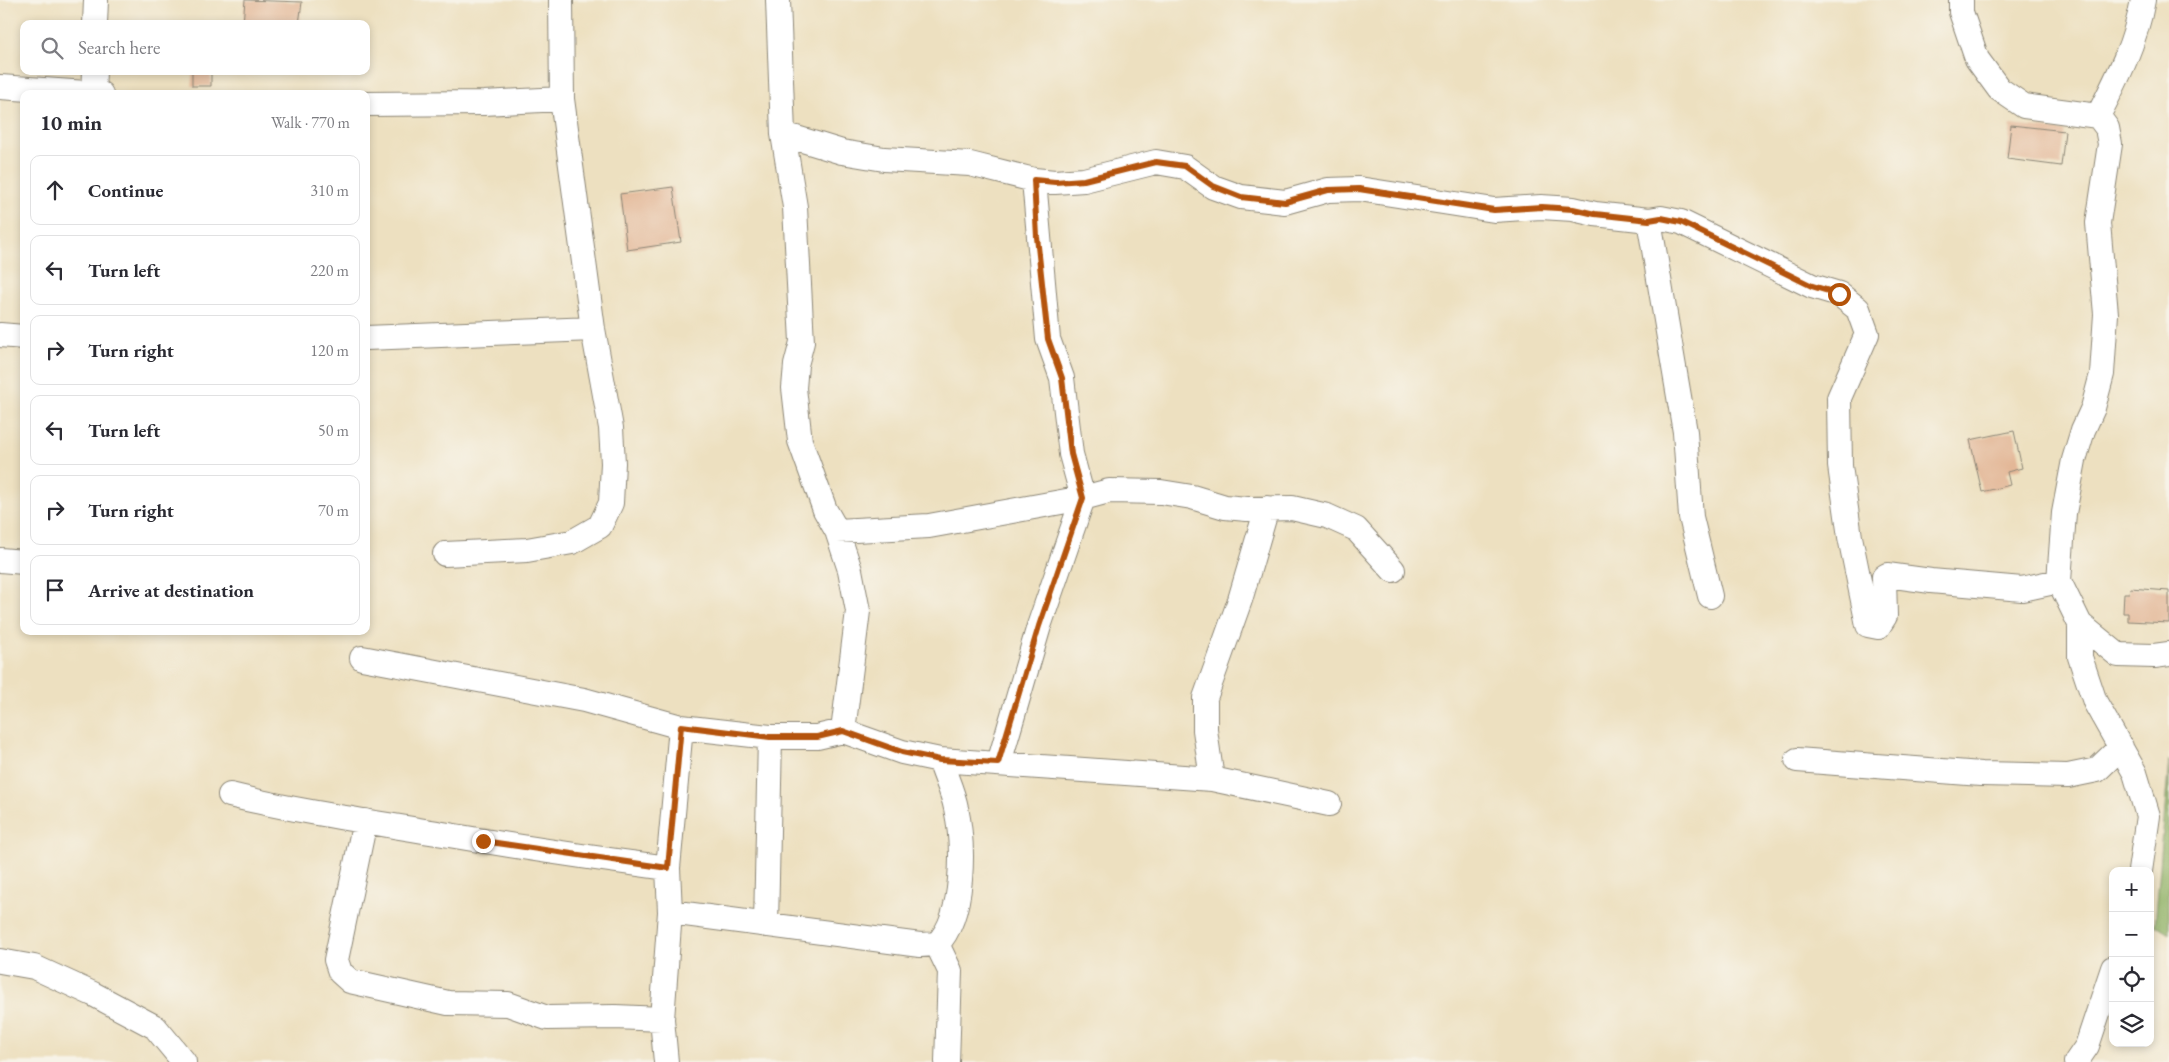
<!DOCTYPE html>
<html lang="en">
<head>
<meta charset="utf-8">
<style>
	body { margin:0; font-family:"EB Garamond",serif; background:#f2f2f3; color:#2b2b33 }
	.controls { position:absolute; right:15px; bottom:15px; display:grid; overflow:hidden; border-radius:10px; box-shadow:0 2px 8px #0003 }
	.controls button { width:45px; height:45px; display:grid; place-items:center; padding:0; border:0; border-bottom:1px solid #e1e1e2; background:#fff; color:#2b2b33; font:25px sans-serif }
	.stop { position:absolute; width:15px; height:15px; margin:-11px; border:4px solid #b45309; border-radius:50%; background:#fff }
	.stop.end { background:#b45309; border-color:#fff; box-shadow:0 1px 5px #0008 }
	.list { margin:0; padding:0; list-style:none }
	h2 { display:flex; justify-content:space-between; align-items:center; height:65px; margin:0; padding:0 20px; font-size:21px }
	h2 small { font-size:16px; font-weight:400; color:#7c7c81 }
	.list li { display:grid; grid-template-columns:32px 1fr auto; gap:15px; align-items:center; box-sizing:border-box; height:70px; margin:0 10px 10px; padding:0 10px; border:1px solid #e1e1e2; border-radius:10px }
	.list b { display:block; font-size:19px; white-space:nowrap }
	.list em { font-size:16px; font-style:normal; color:#7c7c81 }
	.icon { flex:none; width:28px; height:28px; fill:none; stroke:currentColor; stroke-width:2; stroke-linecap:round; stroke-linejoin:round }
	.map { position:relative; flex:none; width:2169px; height:1062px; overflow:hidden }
	.search { position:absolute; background:#fff; box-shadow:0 2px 8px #0003; left:20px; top:20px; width:350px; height:55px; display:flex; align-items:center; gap:12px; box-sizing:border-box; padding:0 18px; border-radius:10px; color:#7c7c81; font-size:19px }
	.panel { position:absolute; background:#fff; box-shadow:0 2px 8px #0003; left:20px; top:90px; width:350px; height:545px; border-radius:10px }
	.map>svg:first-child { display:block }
	.forest { fill:#91b267; stroke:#5e6e49 }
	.building { fill:#e3b797 }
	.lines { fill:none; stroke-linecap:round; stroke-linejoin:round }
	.minor-casing { stroke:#8c8676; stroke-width:26 }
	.minor { stroke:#fff; stroke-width:24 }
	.route { stroke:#b45309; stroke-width:6 }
</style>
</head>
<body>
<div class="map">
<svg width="2169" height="1062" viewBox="0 0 2169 1062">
	<rect width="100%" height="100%" fill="#f7f3e8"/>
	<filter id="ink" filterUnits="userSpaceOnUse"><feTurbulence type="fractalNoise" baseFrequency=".02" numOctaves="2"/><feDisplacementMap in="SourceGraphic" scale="10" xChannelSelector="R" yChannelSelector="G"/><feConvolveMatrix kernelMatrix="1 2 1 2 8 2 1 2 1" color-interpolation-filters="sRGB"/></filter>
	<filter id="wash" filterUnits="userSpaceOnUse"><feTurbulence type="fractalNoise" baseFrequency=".0096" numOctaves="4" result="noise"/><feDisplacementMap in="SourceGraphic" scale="20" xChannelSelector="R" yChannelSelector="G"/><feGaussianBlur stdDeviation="1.12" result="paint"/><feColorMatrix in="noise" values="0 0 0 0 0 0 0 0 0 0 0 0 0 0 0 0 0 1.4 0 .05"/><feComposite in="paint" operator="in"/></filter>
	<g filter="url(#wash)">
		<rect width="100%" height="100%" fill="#ede0c0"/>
		<path class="forest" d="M 2169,761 L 2169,934 L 2155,925 Z"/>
		<g id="blocks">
			<path class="building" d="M 245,0 L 302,2 L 299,24 L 243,24 Z
				M 192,71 L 211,71 L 211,86 L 192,86 Z
				M 2011,125 L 2065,131 L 2061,166 L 2007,159 Z
				M 673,187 L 681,242 L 627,250 L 620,194 Z
				M 2014,431 L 2022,468 L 2007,472 L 2010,485 L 1982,492 L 1970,440 Z
				M 2130,588 L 2169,591 L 2169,623 L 2128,621 L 2128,613 L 2123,613 L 2124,593 L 2129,593 Z"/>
		</g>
	</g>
	<g filter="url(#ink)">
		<use href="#blocks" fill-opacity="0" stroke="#8c8676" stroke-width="1"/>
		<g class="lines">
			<g class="minor-casing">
				<path id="minor" d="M 778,0 L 783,134 L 795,207 L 802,342 L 796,365 L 794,388 L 800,441 L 825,510 L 837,531 L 850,570 L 858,611 L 843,731
					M 1961,0 L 1961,12 L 1977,59 L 1999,89 L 2024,106 L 2098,116 L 2107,128 L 2110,144 L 2098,223 L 2106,314 L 2102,374 L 2093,408 L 2083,430 L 2074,460 L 2064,513 L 2059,581
					M 95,24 L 96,0
					M 0,87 L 101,94
					M 93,93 L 94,71
					M 366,104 L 484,103 L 562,99
					M 2098,116 C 2118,77 2135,44 2143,0
					M 783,134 L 842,152 L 884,159 L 970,164 L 1034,180 L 1055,182 L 1084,180 L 1156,162 L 1185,167 L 1213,187 L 1241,197 L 1285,202 L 1328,190 L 1359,189 L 1494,210 L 1541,207 L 1573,209 L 1595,214 L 1649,220 L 1661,218 L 1681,222 L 1812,286 L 1839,294 L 1858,309 L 1867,334 L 1839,398 L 1840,466 L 1850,537 L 1868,625 L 1878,627 L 1885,616 L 1884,577 L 1887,575 L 1931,581 L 2022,589 L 2059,581 L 2080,624 L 2080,657 L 2095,702 L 2135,773 L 2148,816 L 2140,871
					M 1034,180 L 1048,339 L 1062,378 L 1071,454 L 1083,498 L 1109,491 L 1161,492 L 1192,497 L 1225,507 L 1247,509 L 1292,508 L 1327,516 L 1356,529 L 1393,570
					M 1649,220 L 1685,432 L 1691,517 L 1710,596
					M 0,335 L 24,337
					M 366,338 L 593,329
					M 837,531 L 929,526 L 1083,498
					M 445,554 L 527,550 L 572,542 L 600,526 L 611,503 L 613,463 L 611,428 L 593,329 L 562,99 L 561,0
					M 0,560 L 24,562
					M 2080,624 L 2118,655 L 2154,656 L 2169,654
					M 362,658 L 584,700 L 681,727 L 770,737 L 817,737 L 843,731 L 902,752 L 940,760 L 1212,779 L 1329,804
					M 1797,760 L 1981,774 L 2068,776 L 2097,770 L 2121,747
					M 999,763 L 1039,626 L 1083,498
					M 1212,779 L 1205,730 L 1205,698 L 1240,600 L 1267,508
					M 230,795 C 300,812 371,822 443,834 C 518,847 593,858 668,868
					M 365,821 L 336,960 L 340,972 L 350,981 L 448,1003 L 508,1004 L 547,1018 L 615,1017 L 662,1019
					M 670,912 L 920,945 L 937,944 C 965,916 964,845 956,808 C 953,792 945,776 940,760
					M 766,925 L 770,737
					M 937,944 L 950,971 L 947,1062
					M 0,961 L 34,967 L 93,994 L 155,1027 L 184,1062
					M 666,1062 L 662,1019 L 670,912 L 668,868 L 681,727
					M 2076,1062 L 2087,1046 L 2113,968"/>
			</g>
			<use href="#minor" class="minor"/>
		</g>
	</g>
	<g class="lines" filter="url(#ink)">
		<path class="route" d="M 483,841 L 668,868 L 681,726 L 770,737 L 817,737 L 843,731 L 902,752 L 940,760 L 998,763 L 1039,626 L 1083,498 L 1071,454 L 1062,378 L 1048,339 L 1037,237 L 1034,180 L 1055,182 L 1084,180 L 1156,162 L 1185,166 L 1213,186 L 1241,197 L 1285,202 L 1328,190 L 1359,189 L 1494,210 L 1542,207 L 1573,209 L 1595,214 L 1649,220 L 1661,218 L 1681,222 L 1812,286 L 1839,294"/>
	</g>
</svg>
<div class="controls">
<button>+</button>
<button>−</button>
<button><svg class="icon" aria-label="locate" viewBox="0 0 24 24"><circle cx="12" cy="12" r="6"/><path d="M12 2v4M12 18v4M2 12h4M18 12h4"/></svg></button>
<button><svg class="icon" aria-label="layers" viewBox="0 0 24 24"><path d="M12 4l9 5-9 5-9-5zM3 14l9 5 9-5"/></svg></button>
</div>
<div class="stop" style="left:1839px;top:294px"></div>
<div class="stop end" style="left:483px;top:841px"></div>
<div class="search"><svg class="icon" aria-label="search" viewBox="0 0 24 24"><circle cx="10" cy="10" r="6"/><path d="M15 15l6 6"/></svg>Search here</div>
<section class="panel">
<h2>10 min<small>Walk · 770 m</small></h2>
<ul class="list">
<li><svg class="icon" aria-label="ahead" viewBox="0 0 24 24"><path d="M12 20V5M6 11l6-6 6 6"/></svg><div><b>Continue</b></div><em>310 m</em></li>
<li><svg class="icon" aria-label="left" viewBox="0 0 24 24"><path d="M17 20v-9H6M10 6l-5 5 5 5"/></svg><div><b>Turn left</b></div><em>220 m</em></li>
<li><svg class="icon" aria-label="right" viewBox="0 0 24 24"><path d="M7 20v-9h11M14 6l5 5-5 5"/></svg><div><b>Turn right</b></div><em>120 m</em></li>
<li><svg class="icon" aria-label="left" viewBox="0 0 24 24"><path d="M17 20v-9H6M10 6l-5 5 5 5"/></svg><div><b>Turn left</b></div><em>50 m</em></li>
<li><svg class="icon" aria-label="right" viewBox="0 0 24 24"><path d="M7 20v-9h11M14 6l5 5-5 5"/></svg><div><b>Turn right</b></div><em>70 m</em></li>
<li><svg class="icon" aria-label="arrive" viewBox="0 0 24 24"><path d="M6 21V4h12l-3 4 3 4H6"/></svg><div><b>Arrive at destination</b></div></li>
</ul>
</section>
</div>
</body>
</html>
